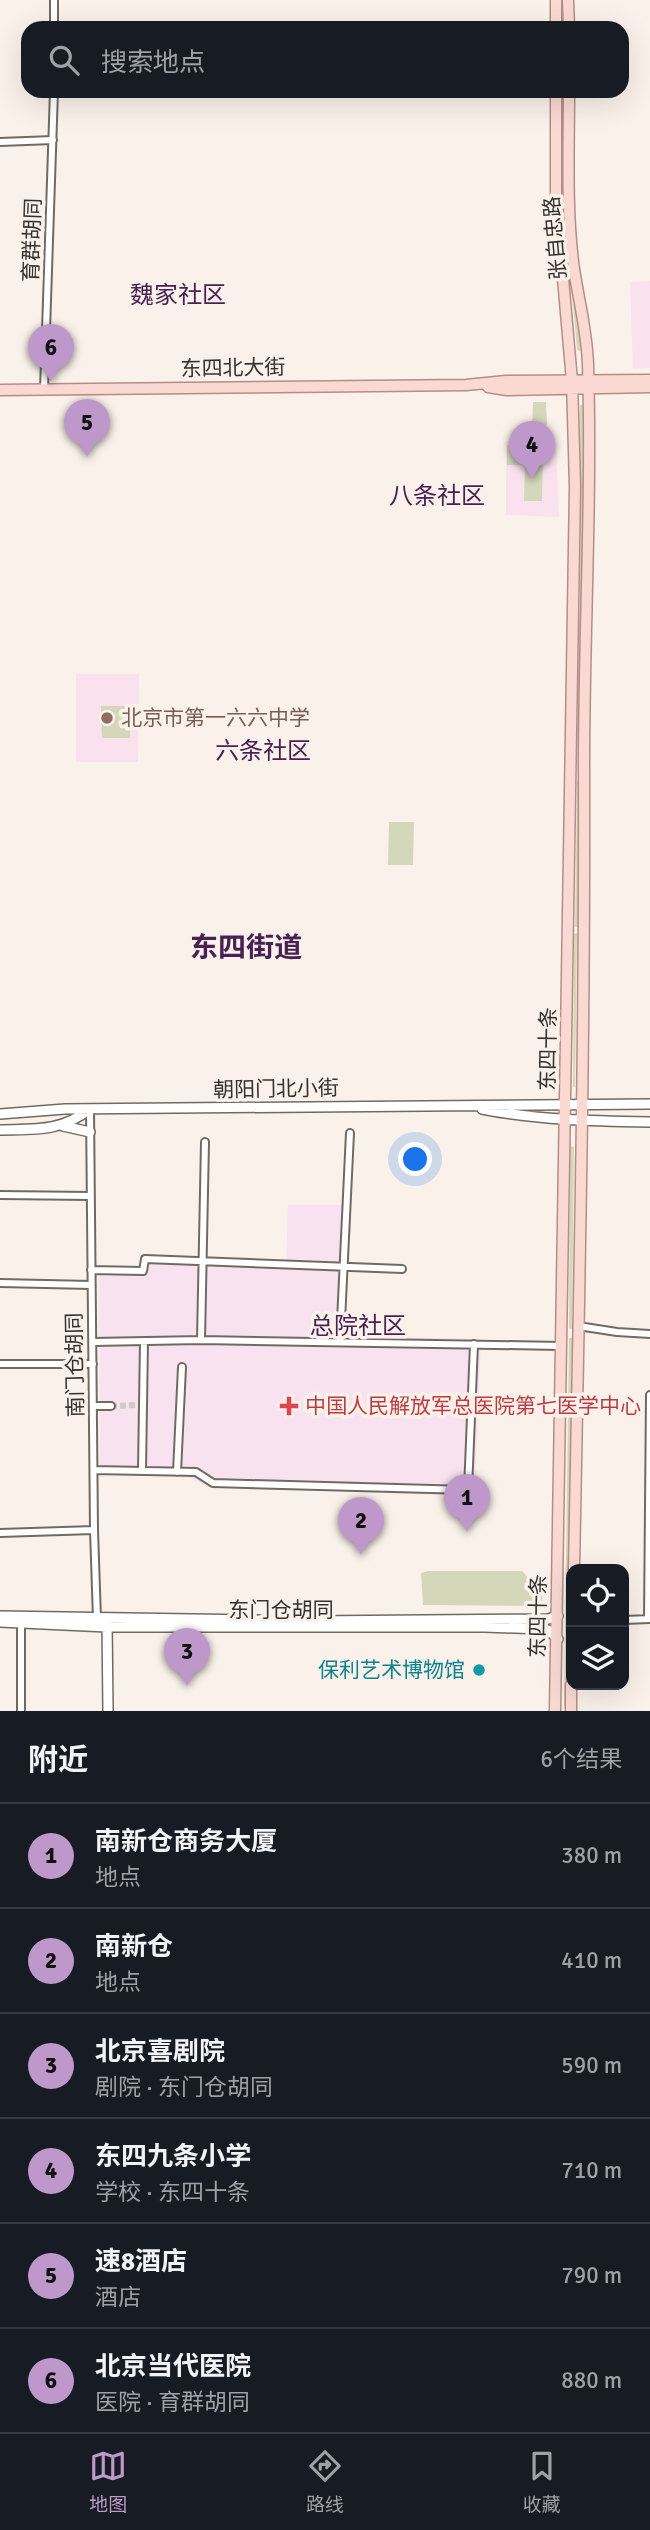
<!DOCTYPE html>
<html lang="zh">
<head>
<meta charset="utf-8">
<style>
	body { margin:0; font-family:Signika,"Noto Sans SC",sans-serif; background:#20242c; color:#f1f3f6 }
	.controls { position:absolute; right:21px; bottom:21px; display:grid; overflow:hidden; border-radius:14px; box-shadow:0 7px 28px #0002 }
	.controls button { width:63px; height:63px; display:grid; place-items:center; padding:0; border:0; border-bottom:2px solid #363941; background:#171b24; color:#f1f3f6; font:35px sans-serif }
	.you { position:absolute; left:416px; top:1160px; width:24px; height:24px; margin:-18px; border:5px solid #fff; border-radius:50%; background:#1a73e8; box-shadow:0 0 0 10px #1a73e833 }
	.badge { display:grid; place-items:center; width:46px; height:46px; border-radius:50%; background:#be98cb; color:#111; font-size:23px; font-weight:700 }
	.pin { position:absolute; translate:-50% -58px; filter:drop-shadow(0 2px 4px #0008) }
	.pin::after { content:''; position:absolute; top:37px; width:24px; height:21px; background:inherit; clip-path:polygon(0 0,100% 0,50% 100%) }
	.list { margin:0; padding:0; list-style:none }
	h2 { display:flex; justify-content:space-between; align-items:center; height:91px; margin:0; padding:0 28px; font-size:30px }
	h2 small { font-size:23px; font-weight:400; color:#9ea1a6 }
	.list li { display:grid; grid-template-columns:46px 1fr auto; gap:21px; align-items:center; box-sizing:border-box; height:105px; padding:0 28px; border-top:2px solid #363941 }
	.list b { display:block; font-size:26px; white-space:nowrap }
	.list p { margin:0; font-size:23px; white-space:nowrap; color:#9ea1a6 }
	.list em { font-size:23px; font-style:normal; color:#9ea1a6 }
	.icon { flex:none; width:38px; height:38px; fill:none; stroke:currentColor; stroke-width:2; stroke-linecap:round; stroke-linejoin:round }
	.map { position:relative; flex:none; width:650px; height:1711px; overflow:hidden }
	.search { position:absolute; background:#171b24; box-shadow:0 7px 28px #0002; left:21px; right:21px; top:21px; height:77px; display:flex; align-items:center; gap:18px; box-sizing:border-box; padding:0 24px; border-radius:21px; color:#9ea1a6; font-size:26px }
	.sheet { height:721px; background:#171b24 }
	nav { display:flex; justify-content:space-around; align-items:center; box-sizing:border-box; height:98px; border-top:2px solid #363941; background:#171b24; font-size:19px; color:#9ea1a6 }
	nav a { display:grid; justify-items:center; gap:4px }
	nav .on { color:#be98cb }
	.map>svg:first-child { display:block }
	.education { fill:#f9e2ee }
	.medical { fill:#f8e2f0 }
	.green { fill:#d5d7bb }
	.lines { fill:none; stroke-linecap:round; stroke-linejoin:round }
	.street-tunnel { stroke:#d2cbc4; stroke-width:6; stroke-dasharray:6 3; stroke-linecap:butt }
	.street-casing { stroke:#716a63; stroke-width:10 }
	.secondary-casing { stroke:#716a63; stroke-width:12 }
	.primary-casing { stroke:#b38e86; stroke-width:13 }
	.street { stroke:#fff; stroke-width:6 }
	.secondary { stroke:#fff; stroke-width:9 }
	.primary { stroke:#fad9d3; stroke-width:10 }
	.education-dot { fill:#8d6e63; stroke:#faf2ea; stroke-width:2.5 }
	.health-dot { fill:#e0444e; stroke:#faf2ea; stroke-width:2.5 }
	.culture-dot { fill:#0f9aa8; stroke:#faf2ea; stroke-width:2.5 }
	.labels { text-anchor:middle; stroke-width:7; stroke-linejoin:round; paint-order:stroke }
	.street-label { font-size:21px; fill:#34312e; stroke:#faf2ea }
	.education-label { font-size:21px; fill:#785e54; stroke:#faf2ea; text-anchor:start }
	.health-label { font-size:21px; fill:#be3a42; stroke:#faf2ea; text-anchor:start }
	.culture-label { font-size:21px; fill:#0d838f; stroke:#faf2ea; text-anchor:end }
	.quarter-label { font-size:24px; fill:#482054; stroke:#faf2ea }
	.district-label { font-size:28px; font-weight:bold; fill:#482054; stroke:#faf2ea }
</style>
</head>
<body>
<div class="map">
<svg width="650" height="1711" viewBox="0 0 650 1711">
	<rect width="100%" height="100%" fill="#faf2ea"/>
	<path class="education" d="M 650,281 L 650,368 L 633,369 L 630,282 Z
		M 506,441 L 556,443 L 559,517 L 506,515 Z
		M 76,674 L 139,674 L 138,762 L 76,762 Z"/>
	<path class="medical" d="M 288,1205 L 343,1205 L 337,1336 L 481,1339 L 475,1496 L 208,1487 L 183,1475 L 100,1474 L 99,1276 L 144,1274 L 148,1263 L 286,1268 Z"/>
	<path class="green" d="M 566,227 L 582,350 L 580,351 L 577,350 Z
		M 533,402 L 546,402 L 547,425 L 532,430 Z
		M 580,405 L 583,405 L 584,498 L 580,771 L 578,772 L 581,489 L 579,456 Z
		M 507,445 L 543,446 L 542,501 L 524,501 L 525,465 L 507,465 Z
		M 101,706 L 130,706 L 130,738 L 102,738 Z
		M 577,781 L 580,781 L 578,927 L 575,927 Z
		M 389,822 L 414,822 L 413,865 L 388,865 Z
		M 577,933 L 575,1087 L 573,1087 L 574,934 Z
		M 570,1146 L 574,1147 L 572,1329 L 569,1328 Z
		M 569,1338 L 572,1338 L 569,1705 L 566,1707 L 564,1705 Z
		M 428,1571 L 522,1571 L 531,1581 L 543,1583 L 542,1606 L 423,1605 L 421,1573 Z"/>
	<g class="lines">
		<path class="street-tunnel" d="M 111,1406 L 137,1405"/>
		<g class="street-casing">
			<path id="street" d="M 54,28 L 54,0
				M 0,142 L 53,140
				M 44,390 L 54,91
				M 90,1109 L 94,1530 L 97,1619
				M 0,1195 L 90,1196
				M 91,1270 L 143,1271 L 145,1259 L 402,1269
				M 0,1283 L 91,1285
				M 578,1326 L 617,1332 L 650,1334
				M 201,1340 L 205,1142
				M 93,1342 L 201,1340 L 561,1346
				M 340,1342 L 350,1133
				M 0,1364 L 93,1364
				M 94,1406 L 111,1406
				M 94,1470 L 196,1472 L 213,1483 L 468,1490 L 474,1344
				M 142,1470 L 144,1341
				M 177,1472 L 182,1367
				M 0,1533 L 94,1530
				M 648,1619 L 650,1395
				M 624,1620 L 650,1619
				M 21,1711 L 21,1623"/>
		</g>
		<g class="secondary-casing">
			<path id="secondary" d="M 482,1109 C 537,1120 594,1121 650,1122
				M 0,1114 L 65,1109 L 650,1104
				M 63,1126 L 90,1132
				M 0,1130 C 36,1129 60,1132 90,1109
				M 0,1616 L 311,1621 L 548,1619 L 558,1616
				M 107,1621 L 108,1711
				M 0,1622 L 107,1627 L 485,1627 L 541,1629 L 548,1630 L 558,1639"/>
		</g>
		<g class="primary-casing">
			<path id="primary" d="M 568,0 L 569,28
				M 556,28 L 556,0
				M 569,91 C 569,150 566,211 574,269 C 579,302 587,331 588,365 C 592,498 584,632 584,766 C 585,1034 579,1302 574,1569
				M 488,387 L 507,390 L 650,387
				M 0,390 L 466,385 L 506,381 L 650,380
				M 555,1711 L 575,486 L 572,381 L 556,199 L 556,91
				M 571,1711 L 571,1685"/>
		</g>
		<use href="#street" class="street"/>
		<use href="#secondary" class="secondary"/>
		<use href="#primary" class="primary"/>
	</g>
	<circle class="education-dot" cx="107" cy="718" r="7"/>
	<path class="health-dot" d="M285.5 1395.5h7v7h7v7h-7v7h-7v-7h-7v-7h7z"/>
	<circle class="culture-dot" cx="479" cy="1670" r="7"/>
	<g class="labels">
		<g class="street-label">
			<text transform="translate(555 238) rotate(-95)" y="7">张自忠路</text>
			<text transform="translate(32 240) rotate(-88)" y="7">育群胡同</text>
			<text transform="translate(233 368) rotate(-1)" y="7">东四北大街</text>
			<text transform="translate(548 1049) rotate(-89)" y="7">东四十条</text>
			<text transform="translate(276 1089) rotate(-1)" y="7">朝阳门北小街</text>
			<text transform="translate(75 1365) rotate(-91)" y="7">南门仓胡同</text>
			<text x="281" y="1617">东门仓胡同</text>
			<text transform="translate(538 1616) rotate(-89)" y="7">东四十条</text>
		</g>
		<g class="education-label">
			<text x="121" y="725">北京市第一六六中学</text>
		</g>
		<g class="health-label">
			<text x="305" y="1413">中国人民解放军总医院第七医学中心</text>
		</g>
		<g class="culture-label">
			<text x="465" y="1677">保利艺术博物馆</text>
		</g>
		<g class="quarter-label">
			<text x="178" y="303">魏家社区</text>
			<text x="437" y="504">八条社区</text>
			<text x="263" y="759">六条社区</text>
			<text x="358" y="1334">总院社区</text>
		</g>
		<g class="district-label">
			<text x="246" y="957">东四街道</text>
		</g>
	</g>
</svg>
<div class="controls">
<button><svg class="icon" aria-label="locate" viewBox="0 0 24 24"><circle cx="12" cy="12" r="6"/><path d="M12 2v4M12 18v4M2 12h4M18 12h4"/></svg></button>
<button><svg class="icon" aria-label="layers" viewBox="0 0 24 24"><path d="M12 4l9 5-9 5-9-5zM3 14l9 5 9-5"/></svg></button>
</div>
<div class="you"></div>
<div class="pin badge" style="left:467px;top:1532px">1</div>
<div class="pin badge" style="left:361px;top:1555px">2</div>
<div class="pin badge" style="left:187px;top:1686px">3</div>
<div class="pin badge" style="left:532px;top:479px">4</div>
<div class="pin badge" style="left:87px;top:457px">5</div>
<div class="pin badge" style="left:51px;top:382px">6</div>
<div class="search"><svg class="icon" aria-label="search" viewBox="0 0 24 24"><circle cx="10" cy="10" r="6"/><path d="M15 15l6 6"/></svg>搜索地点</div>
</div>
<section class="sheet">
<h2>附近<small>6个结果</small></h2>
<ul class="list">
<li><span class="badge">1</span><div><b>南新仓商务大厦</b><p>地点</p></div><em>380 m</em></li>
<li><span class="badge">2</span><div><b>南新仓</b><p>地点</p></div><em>410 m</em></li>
<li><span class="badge">3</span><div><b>北京喜剧院</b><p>剧院 · 东门仓胡同</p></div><em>590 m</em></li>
<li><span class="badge">4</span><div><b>东四九条小学</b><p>学校 · 东四十条</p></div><em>710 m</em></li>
<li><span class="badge">5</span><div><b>速8酒店</b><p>酒店</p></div><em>790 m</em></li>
<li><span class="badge">6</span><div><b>北京当代医院</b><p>医院 · 育群胡同</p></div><em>880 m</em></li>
</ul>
</section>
<nav>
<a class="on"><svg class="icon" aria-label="map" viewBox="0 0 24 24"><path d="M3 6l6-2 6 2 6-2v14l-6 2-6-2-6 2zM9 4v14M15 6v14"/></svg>地图</a>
<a><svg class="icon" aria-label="directions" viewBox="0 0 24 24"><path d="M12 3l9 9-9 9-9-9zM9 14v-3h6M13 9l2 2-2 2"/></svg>路线</a>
<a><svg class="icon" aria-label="saved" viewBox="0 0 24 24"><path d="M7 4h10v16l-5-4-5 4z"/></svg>收藏</a>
</nav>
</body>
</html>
